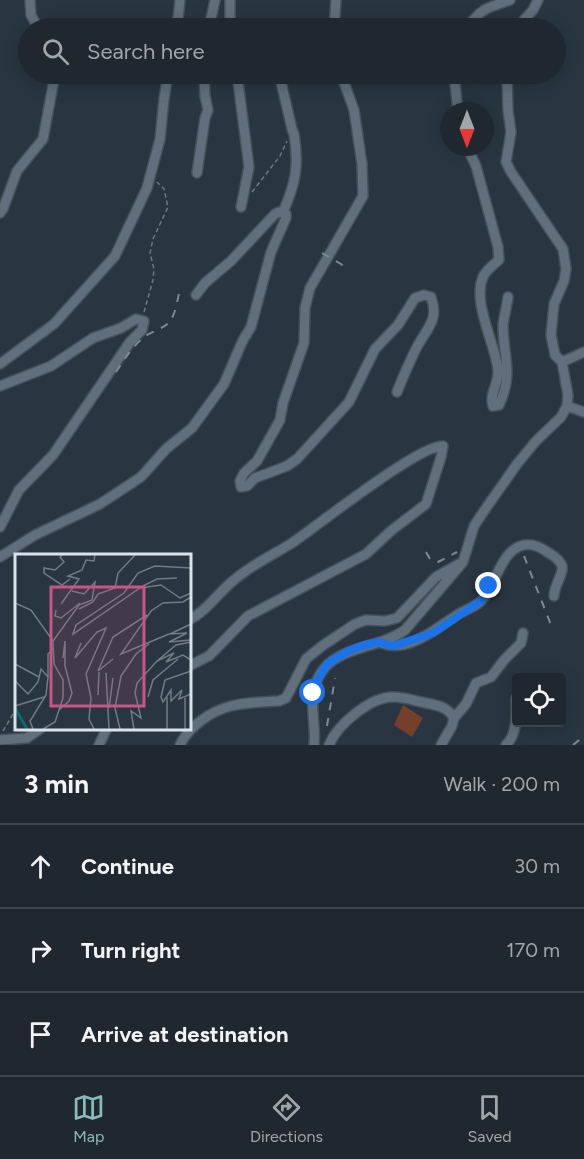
<!DOCTYPE html>
<html lang="en">
<head>
<meta charset="utf-8">
<style>
	body { margin:0; font-family:Figtree,sans-serif; background:#273039; color:#f1f3f6 }
	.controls { position:absolute; right:18px; bottom:18px; display:grid; overflow:hidden; border-radius:6px; box-shadow:0 3px 15px #0003 }
	.controls button { width:54px; height:54px; display:grid; place-items:center; padding:0; border:0; border-bottom:2px solid #3c444d; background:#1f2831; color:#f1f3f6; font:30px sans-serif }
	.compass { position:absolute; left:440px; top:102px; width:54px; height:54px; border-radius:50%; background:#1f2831; box-shadow:0 3px 15px #0003; rotate:180deg }
	.stop { position:absolute; width:18px; height:18px; margin:-14px; border:4px solid #1a73e8; border-radius:50%; background:#fff }
	.stop.end { background:#1a73e8; border-color:#fff; box-shadow:0 2px 6px #0008 }
	.list { margin:0; padding:0; list-style:none }
	h2 { display:flex; justify-content:space-between; align-items:center; height:78px; margin:0; padding:0 24px; font-size:26px }
	h2 small { font-size:20px; font-weight:400; color:#a1a6ab }
	.list li { display:grid; grid-template-columns:39px 1fr auto; gap:18px; align-items:center; box-sizing:border-box; height:84px; padding:0 24px; border-top:2px solid #3c444d }
	.list b { display:block; font-size:22px; white-space:nowrap }
	.list em { font-size:20px; font-style:normal; color:#a1a6ab }
	.icon { flex:none; width:33px; height:33px; fill:none; stroke:currentColor; stroke-width:2; stroke-linecap:round; stroke-linejoin:round }
	.map { position:relative; flex:none; width:584px; height:745px; overflow:hidden }
	.search { position:absolute; background:#1f2831; box-shadow:0 3px 15px #0003; left:18px; right:18px; top:18px; height:66px; display:flex; align-items:center; gap:15px; box-sizing:border-box; padding:0 21px; border-radius:33px; color:#a1a6ab; font-size:22px }
	.sheet { height:330px; background:#1f2831 }
	nav { display:flex; justify-content:space-around; align-items:center; box-sizing:border-box; height:84px; border-top:2px solid #3c444d; background:#1f2831; font-size:16px; color:#a1a6ab }
	nav a { display:grid; justify-items:center; gap:3px }
	nav .on { color:#8bbbb9 }
	.map>svg:first-child { display:block }
	.building { fill:#753f29 }
	.lines { fill:none; stroke-linecap:round; stroke-linejoin:round }
	.minor-casing { stroke:#455159; stroke-width:12 }
	.path { stroke:#6d7982; stroke-width:1.5; stroke-dasharray:4.5 3; stroke-linecap:butt }
	.minor { stroke:#606f7b; stroke-width:9 }
	.rail { stroke:#7e8992; stroke-width:2; stroke-dasharray:8 8; stroke-linecap:butt }
	.route { stroke:#1a73e8; stroke-width:8 }
	.inset-river { fill:none; stroke:#056e6f; stroke-width:3 }
	.inset-road { fill:none; stroke:#707b84; stroke-width:1.5 }
	.view { fill:#c95586; fill-opacity:0.15; stroke:#c95586; stroke-width:3 }
	.inset-edge { fill:none; stroke:#dae3e9; stroke-width:3 }
</style>
</head>
<body>
<div class="map">
<svg width="584" height="745" viewBox="0 0 584 745">
	<rect width="100%" height="100%" fill="#293641"/>
	<path class="building" d="M 403,705 L 423,718 L 412,737 L 394,725 Z"/>
	<g class="lines">
		<g class="minor-casing">
			<path id="minor" d="M 30,0 L 31,15 L 38,28
				M 230,0 L 230,28
				M 177,28 L 180,0
				M 209,28 L 215,0
				M 334,28 L 336,0
				M 467,28 C 482,7 488,8 510,0
				M 517,28 L 533,10 L 538,0
				M 237,74 L 249,167 L 241,207
				M 341,74 L 354,110 L 362,164 L 363,196 L 310,288 L 305,308 L 304,343 L 283,403 L 280,420 L 257,461 L 244,473 L 240,481 L 241,487 L 247,486 L 255,478 L 287,466 L 297,459 L 349,402 L 375,349 L 398,325 L 415,298 L 424,295 L 431,297 C 440,321 425,330 416,349 C 409,363 403,377 397,392
				M 454,74 L 458,111
				M 467,147 L 476,166 L 498,247 L 499,260 C 493,265 486,270 483,277 C 472,302 495,343 498,370 C 499,383 489,394 493,406 L 499,405 C 514,375 503,355 503,325 C 504,316 507,306 508,297
				M 197,173 L 205,118 L 208,110 L 205,96 L 204,74
				M 283,212 C 296,183 299,165 294,134 L 292,129 L 281,82 L 284,74
				M 0,213 L 3,209 L 17,171 L 43,139 L 55,74
				M 562,362 L 584,352
				M 0,364 L 54,324 L 115,256 L 147,188 L 160,139 L 164,99 L 168,74
				M 0,386 L 51,366 L 93,338 L 121,328 L 136,319 L 144,321 L 142,330 L 130,342 L 53,455 L 19,490 L 0,527
				M 567,406 L 584,412
				M 0,557 L 35,535 L 100,504 L 141,477 L 166,449 L 192,428 L 224,384 L 243,340 L 251,327 L 271,252 L 286,218 L 286,214 L 279,212 L 275,214 L 231,261 L 205,283 L 196,295
				M 189,620 C 207,611 218,593 234,580 C 251,565 273,555 292,543 C 317,526 420,444 443,446 L 441,457 L 426,504 L 392,530 L 366,554 L 248,616 L 209,656 L 189,666
				M 379,642 C 407,655 435,629 457,615 C 465,610 475,607 481,601 C 492,590 498,566 509,554 C 522,540 535,543 549,553 C 554,556 560,560 562,566 C 564,574 554,585 554,596
				M 0,740 L 27,738 L 41,728
				M 99,745 L 107,728
				M 180,745 C 188,727 211,711 231,706 C 246,702 263,702 279,701 L 286,698 L 306,659 L 322,646 L 355,624 L 366,620 L 385,621 L 397,618 L 436,577 L 459,564
				M 314,745 C 316,728 311,712 313,695 C 321,643 373,653 405,630 L 463,562 L 474,526 L 484,511 L 517,464 L 536,441 L 561,417 L 567,406 L 568,395 L 562,362 L 555,355 L 551,335 L 554,304 L 564,281 L 566,269 L 563,249 L 511,172 L 506,162 L 511,132 L 508,111 L 507,74
				M 329,745 C 337,725 371,696 394,697 C 404,697 416,701 426,703 C 437,705 448,707 454,718
				M 441,745 L 452,726 L 454,718 L 466,704 L 476,683 L 491,677 L 505,659 L 521,643 L 523,633
				M 506,745 C 518,734 516,713 516,698"/>
		</g>
		<path class="path" d="M 252,192 L 280,156 L 287,141
			M 144,312 L 153,280 L 154,269 L 150,253 L 153,239 L 168,207 L 164,189 L 157,182
			M 3,731 L 16,709"/>
		<use href="#minor" class="minor"/>
		<path class="rail" d="M 322,253 L 341,264 L 348,271
			M 116,372 C 124,360 132,347 143,338 C 151,331 165,329 171,320 C 176,311 178,298 180,288
			M 426,552 L 430,559 L 438,562 L 457,552
			M 524,556 L 551,625
			M 327,726 L 335,678
			M 573,745 L 584,736"/>
	</g>
	<g class="lines">
		<path class="route" d="M 313,693 L 318,679 L 327,664 L 348,651 L 364,645 L 379,642 L 393,646 L 433,633 L 482,600 L 489,586"/>
	</g>
	<g transform="translate(15 554)">
		<rect width="176" height="176" fill="#293641"/>
		<path class="inset-river" d="M 0,154 L 12,175"/>
		<path class="inset-road" d="M 48,0 L 45,3 L 49,8 L 40,16 L 29,14 L 29,19 L 47,31 L 55,25M 176,14 L 140,12 L 123,19 L 109,39 L 61,71 L 58,80 L 125,34 L 146,31 L 165,44 L 176,39M 128,32 L 142,25 L 162,24M 176,43 L 168,48 L 148,49 L 136,57 L 106,100 L 154,80 L 172,79 L 154,88 L 176,86M 0,49 L 16,56 L 38,87M 46,50 L 64,25 L 53,22 L 67,16 L 71,6 L 79,7 L 80,0M 64,55 L 78,48 L 83,40 L 100,34 L 103,19 L 121,0M 41,56 L 40,62 L 46,64 L 65,49M 155,80 L 176,70M 176,88 L 161,91 L 142,107 L 159,99 L 151,108 L 168,101 L 176,106M 66,89 L 60,104 L 82,78 L 91,74 L 71,120 L 76,144 L 74,165 L 79,175M 98,105 L 83,117 L 98,83 L 132,61M 0,110 L 24,123M 176,117 L 150,126 L 146,143 L 148,148 L 156,136 L 156,147 L 167,136 L 164,145 L 176,140M 91,119 L 94,175M 0,127 L 13,140 L 23,128 L 26,115 L 33,123 L 33,100 L 39,94M 83,141 L 84,118M 133,143 L 138,126 L 163,105M 152,143 L 152,175M 170,144 L 170,175M 0,152 L 29,143M 94,154 L 98,124M 44,156 L 54,147 L 57,139 L 50,112 L 50,87 L 48,104M 18,175 L 15,167 L 31,141 L 33,123M 28,175 L 40,168 L 48,144 L 48,126 L 39,110 L 38,87 L 64,51 L 77,46 L 80,28 L 69,40 L 57,37M 105,175 L 100,154 L 106,122 L 121,100 L 134,90M 119,175 L 116,157 L 126,164 L 120,139 L 122,129 L 142,107"/>
		<path class="view" d="M 36,33 L 129,33 L 129,152 L 36,152 Z"/>
		<rect width="176" height="176" class="inset-edge"/>
	</g>
</svg>
<div class="controls">
<button><svg class="icon" aria-label="locate" viewBox="0 0 24 24"><circle cx="12" cy="12" r="6"/><path d="M12 2v4M12 18v4M2 12h4M18 12h4"/></svg></button>
</div>
<svg class="compass" viewBox="-18 -18 36 36"><path d="M0-13l5 13h-10z" fill="#e53935"/><path d="M0 13l5-13h-10z" fill="#a1a6ab"/></svg>
<div class="stop" style="left:313px;top:693px"></div>
<div class="stop end" style="left:489px;top:586px"></div>
<div class="search"><svg class="icon" aria-label="search" viewBox="0 0 24 24"><circle cx="10" cy="10" r="6"/><path d="M15 15l6 6"/></svg>Search here</div>
</div>
<section class="sheet">
<h2>3 min<small>Walk · 200 m</small></h2>
<ul class="list">
<li><svg class="icon" aria-label="ahead" viewBox="0 0 24 24"><path d="M12 20V5M6 11l6-6 6 6"/></svg><div><b>Continue</b></div><em>30 m</em></li>
<li><svg class="icon" aria-label="right" viewBox="0 0 24 24"><path d="M7 20v-9h11M14 6l5 5-5 5"/></svg><div><b>Turn right</b></div><em>170 m</em></li>
<li><svg class="icon" aria-label="arrive" viewBox="0 0 24 24"><path d="M6 21V4h12l-3 4 3 4H6"/></svg><div><b>Arrive at destination</b></div></li>
</ul>
</section>
<nav>
<a class="on"><svg class="icon" aria-label="map" viewBox="0 0 24 24"><path d="M3 6l6-2 6 2 6-2v14l-6 2-6-2-6 2zM9 4v14M15 6v14"/></svg>Map</a>
<a><svg class="icon" aria-label="directions" viewBox="0 0 24 24"><path d="M12 3l9 9-9 9-9-9zM9 14v-3h6M13 9l2 2-2 2"/></svg>Directions</a>
<a><svg class="icon" aria-label="saved" viewBox="0 0 24 24"><path d="M7 4h10v16l-5-4-5 4z"/></svg>Saved</a>
</nav>
</body>
</html>
